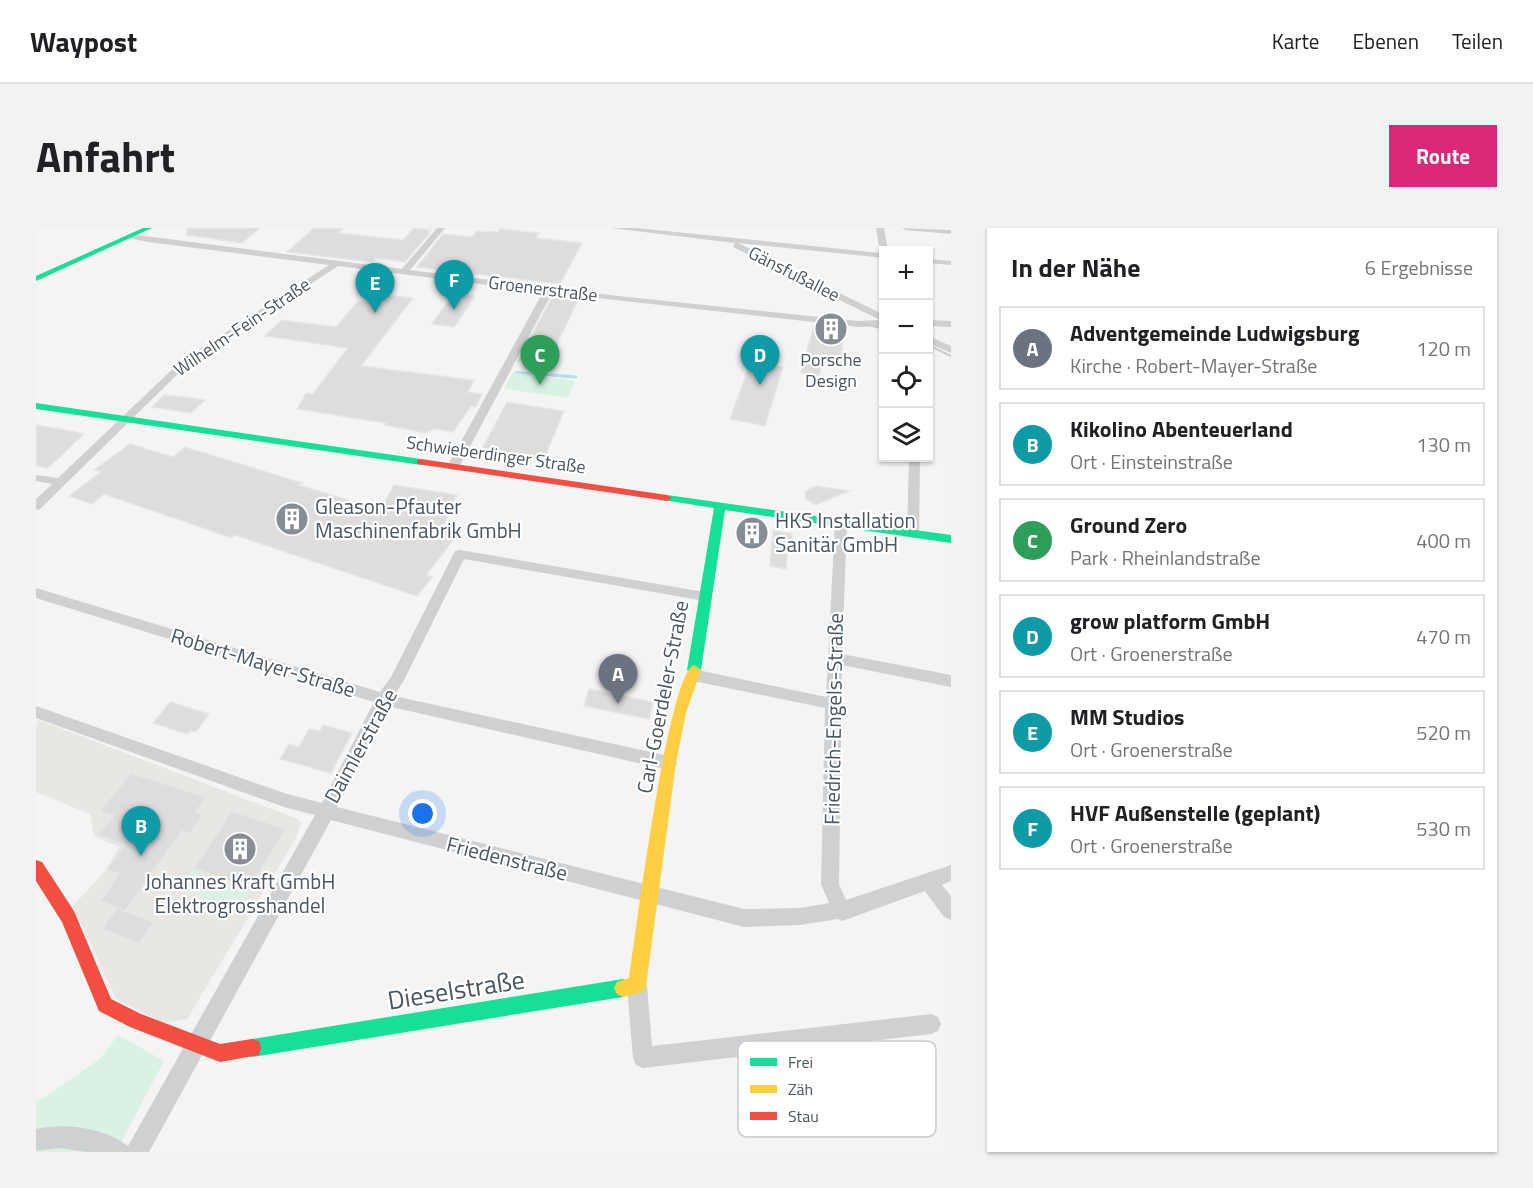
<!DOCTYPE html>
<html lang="de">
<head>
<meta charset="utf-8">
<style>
	body { margin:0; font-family:"Titillium Web",sans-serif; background:#f2f2f2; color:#202124 }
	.controls { position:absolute; right:18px; top:18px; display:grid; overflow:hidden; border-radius:0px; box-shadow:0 2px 4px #0004 }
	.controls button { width:54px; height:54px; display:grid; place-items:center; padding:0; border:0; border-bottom:2px solid #e0e0e0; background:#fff; color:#202124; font:30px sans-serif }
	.you { position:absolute; left:387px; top:586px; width:21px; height:21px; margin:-15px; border:4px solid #fff; border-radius:50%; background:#1a73e8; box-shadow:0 0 0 9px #1a73e833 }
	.badge { display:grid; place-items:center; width:39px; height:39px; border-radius:50%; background:#db2777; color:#fff; font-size:20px; font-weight:700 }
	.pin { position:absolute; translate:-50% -50px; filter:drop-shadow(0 2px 3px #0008) }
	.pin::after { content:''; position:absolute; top:32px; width:21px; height:18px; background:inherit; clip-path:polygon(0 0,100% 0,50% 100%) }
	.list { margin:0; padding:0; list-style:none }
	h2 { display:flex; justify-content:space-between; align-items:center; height:78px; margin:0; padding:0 24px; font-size:26px }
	h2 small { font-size:20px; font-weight:400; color:#757577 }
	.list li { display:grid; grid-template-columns:39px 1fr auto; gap:18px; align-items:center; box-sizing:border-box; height:84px; margin:0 12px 12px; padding:0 12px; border:2px solid #e0e0e0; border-radius:0px }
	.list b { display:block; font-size:22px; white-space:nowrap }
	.list p { margin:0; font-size:20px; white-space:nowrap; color:#757577 }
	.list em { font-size:20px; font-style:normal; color:#757577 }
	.icon { flex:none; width:33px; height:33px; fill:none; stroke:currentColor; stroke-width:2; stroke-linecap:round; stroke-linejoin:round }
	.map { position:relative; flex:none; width:915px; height:924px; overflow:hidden; border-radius:0px }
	header { display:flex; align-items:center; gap:36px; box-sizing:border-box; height:84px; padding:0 30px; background:#fff; border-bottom:2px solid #e0e0e0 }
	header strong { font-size:28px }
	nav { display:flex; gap:33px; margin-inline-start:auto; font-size:21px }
	.intro { display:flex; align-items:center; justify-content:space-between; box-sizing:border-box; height:144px; padding:0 36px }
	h1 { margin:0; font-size:42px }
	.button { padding:15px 27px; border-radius:0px; background:#db2777; color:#fff; font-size:21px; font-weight:700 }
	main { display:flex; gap:36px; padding:0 36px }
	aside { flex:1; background:#fff; border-radius:0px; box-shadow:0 2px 4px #0004 }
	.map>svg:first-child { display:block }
	.commercial { fill:#e8e7e3 }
	.green { fill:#d9f2e3 }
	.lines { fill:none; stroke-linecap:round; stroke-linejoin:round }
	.stream-far1 { stroke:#aee2f0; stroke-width:2 }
	.stream { stroke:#aee2f0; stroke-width:3 }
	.building { fill:#ddddde; stroke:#e5e6e7; stroke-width:1.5 }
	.street { fill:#ced0d2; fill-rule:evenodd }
	.fast { fill:#16e098; fill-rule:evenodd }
	.slow { fill:#ffcf43; fill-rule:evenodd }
	.jam { fill:#f24e42; fill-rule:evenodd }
	.rail { stroke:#c9cacc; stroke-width:2 }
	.labels { text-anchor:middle; stroke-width:4.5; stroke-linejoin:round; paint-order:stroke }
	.far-street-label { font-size:18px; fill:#4a5661; stroke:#fff }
	.far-poi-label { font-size:18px; fill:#4a5661; stroke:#fff }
	.poi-label { font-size:21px; fill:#4a5661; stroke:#fff; text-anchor:start }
	.street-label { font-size:21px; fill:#4a5661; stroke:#fff }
	.near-street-label { font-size:26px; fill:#4a5661; stroke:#fff }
	.key { fill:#fff; stroke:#c9ccd0; stroke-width:1.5 }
	.key-label { font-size:16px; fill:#4a5661 }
</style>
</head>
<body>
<header>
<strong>Waypost</strong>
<nav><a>Karte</a><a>Ebenen</a><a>Teilen</a></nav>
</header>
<div class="intro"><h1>Anfahrt</h1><a class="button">Route</a></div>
<main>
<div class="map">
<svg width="915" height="924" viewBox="0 0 915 924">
	<rect width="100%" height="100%" fill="#f4f4f4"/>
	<path class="commercial" d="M 3,492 L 262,591 L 265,595 L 260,610 L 151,791 L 128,795 L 80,771 L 37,678 L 69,643 L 83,619 L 58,608 L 54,586 L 0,564 L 0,495 Z"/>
	<path class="green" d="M 477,144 L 539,153 L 532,170 L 468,161 Z
		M 157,643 L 213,665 L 200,684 L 146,661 Z
		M 82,807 L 128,833 L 80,924 L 0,924 L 0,875 L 64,831 Z"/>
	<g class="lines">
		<path class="stream-far1" d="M 480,144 L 534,149"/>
		<path class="stream" d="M 516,147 L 540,149"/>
	</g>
	<path class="building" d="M 151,0 L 224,0 L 206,15 L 151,7 Z
		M 278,0 L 307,0 L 302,5 L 367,12 L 378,0 L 394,2 L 392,4 L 394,4 L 369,34 L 340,30 L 336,34 L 251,24 Z
		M 464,1 L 503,5 L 500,10 L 546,15 L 524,56 L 381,39 L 407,6 L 436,9 L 441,3 L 462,4 Z
		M 336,65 L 377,70 L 325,138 L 438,152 L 432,164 L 446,166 L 440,179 L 435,178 L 417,204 L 398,201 L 389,205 L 349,197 L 350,195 L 261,181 L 270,165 L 277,166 L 312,120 L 229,108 L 246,92 L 300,99 L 322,73 L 328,74 Z
		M 418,65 L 439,68 L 418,99 L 396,96 Z
		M 517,67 L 543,70 L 511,137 L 482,133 Z
		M 778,97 L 809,101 L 803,138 L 786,135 L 783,148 L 765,145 Z
		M 715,133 L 747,139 L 729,198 L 694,191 Z
		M 128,167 L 147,169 L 169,172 L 155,185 L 116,179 Z
		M 471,174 L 528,183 L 508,231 L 484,227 L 483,230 L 446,221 Z
		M 0,197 L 29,202 L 48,206 L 12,240 L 0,238 Z
		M 94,216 L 137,229 L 149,219 L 266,255 L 263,257 L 344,282 L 358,257 L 421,267 L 406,301 L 422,306 L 390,347 L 396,349 L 381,368 L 199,307 L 196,310 L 68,266 L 56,276 L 33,268 L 65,244 L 58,242 Z
		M 780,258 L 813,263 L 779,277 L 769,270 L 770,263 Z
		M 737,302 L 756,306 L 756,315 L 752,315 L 750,341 L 734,338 Z
		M 553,461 L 617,474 L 613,491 L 548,478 Z
		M 134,474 L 173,486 L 160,504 L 154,503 L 151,506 L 117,495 Z
		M 287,497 L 316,505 L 295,545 L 244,531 L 253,516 L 263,519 L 273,501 L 284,503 Z
		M 95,545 L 170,569 L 160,584 L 167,587 L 154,606 L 146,603 L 89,683 L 64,673 L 83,646 L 71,641 L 89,617 L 62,607 L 77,588 L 64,583 Z
		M 196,583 L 250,601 L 213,661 L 158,640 Z
		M 81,680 L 118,694 L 103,716 L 66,701 Z"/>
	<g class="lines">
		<path class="street" d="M 401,0 L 409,0 L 374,42 L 582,68 L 822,93 L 844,92 L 697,19 L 699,15 L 575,0 L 601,0 L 844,25 L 840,0 L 848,0 L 852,22 L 848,22 L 848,30 L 702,15 L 848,87 L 848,98 L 822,99 L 516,65 L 423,239 L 417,242 L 411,239 L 507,64 L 302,38 L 150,138 L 4,281 L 0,282 L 0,271 L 16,256 L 0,253 L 0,247 L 22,250 L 144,134 L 293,37 L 112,14 L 93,10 L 93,6 L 366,41 Z
			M 866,0 L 915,2 L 915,6 L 870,2 Z
			M 892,31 L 915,33 L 915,37 L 892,35 Z
			M 892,92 L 915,93 L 915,99 L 892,98 Z
			M 892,108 L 915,118 L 915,125 L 892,115 Z
			M 873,230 L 884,230 L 883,306 L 877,310 L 871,306 Z
			M 805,291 L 811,295 L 806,426 L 915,447 L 915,459 L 806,437 L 803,656 L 810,672 L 915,637 L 915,653 L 906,657 L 915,668 L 915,692 L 908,689 L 889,663 L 806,693 L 802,691 L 764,697 L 708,699 L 295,592 L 113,924 L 52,924 L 22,920 L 0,923 L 0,901 C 29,894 69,900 92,918 L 279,587 L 251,580 L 0,490 L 0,478 L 251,566 L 286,575 L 338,474 L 0,370 L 0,360 L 344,464 L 355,449 L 419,323 L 424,322 L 674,365 L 676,368 L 669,373 L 428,331 L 368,452 L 358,468 L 633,528 L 639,530 L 641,535 L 639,540 L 633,542 L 351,478 L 301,579 L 708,681 L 764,680 L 793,675 L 785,656 L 789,480 L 657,453 L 650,447 L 657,441 L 790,469 L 799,295 Z
			M 601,748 L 608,751 L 611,758 L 616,818 L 895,786 L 902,789 L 905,796 L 902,803 L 895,806 L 607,840 L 600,837 L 597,830 L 591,758 L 594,751 Z"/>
		<path class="fast" d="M 107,0 L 116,0 L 0,53 L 0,48 Z
			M 0,175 L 385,231 L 390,234 L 385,237 L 0,181 Z
			M 631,267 L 915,307 L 915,315 L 689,282 L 665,442 L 658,447 L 651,442 L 678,280 L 627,272 L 627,268 Z
			M 587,751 L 593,754 L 596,760 L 593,766 L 587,769 L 216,829 L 209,827 L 207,820 L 209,813 L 216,811 Z"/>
		<path class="slow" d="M 658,437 L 665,442 L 650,485 L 640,535 L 610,758 L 607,764 L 587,769 L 581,766 L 578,760 L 581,754 L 593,750 C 599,711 632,445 658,437 Z"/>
		<path class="jam" d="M 385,231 L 631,267 L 636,270 L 631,273 L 381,236 L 381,232 Z
			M 0,632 L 6,634 L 38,683 L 75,771 L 105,786 L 184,816 L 216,811 L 223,813 L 225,820 L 223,827 L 184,834 L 94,799 L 63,783 L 26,694 L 0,653 Z"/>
		<path class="rail" d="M 821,94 L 848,101
			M 892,117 L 915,128"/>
	</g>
	<defs>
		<g id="building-disc" transform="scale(1.725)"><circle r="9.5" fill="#868d94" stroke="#fff"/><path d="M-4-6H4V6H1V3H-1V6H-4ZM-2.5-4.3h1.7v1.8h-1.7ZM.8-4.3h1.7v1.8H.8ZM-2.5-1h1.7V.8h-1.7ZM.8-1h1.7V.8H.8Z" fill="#fff"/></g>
	</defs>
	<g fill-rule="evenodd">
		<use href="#building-disc" x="795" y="101"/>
		<use href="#building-disc" x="256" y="291"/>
		<use href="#building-disc" x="716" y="305"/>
		<use href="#building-disc" x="204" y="621"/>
	</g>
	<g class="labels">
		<g class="far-street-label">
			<text transform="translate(758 46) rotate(27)" y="6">Gänsfußallee</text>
			<text transform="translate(507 61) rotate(7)" y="6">Groenerstraße</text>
			<text transform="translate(206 99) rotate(-34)" y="6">Wilhelm-Fein-Straße</text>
			<text transform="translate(460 227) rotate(8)" y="6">Schwieberdinger Straße</text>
		</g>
		<g class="far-poi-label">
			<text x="795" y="138">Porsche<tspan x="795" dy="21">Design</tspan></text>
		</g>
		<g class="poi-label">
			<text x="279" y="286">Gleason-Pfauter<tspan x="279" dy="24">Maschinenfabrik GmbH</tspan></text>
			<text x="739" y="300">HKS Installation<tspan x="739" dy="24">Sanitär GmbH</tspan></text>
			<text x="204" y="661" text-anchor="middle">Johannes Kraft GmbH<tspan x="204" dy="24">Elektrogrosshandel</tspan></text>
		</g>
		<g class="street-label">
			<text transform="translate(227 435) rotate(17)" y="7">Robert-Mayer-Straße</text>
			<text transform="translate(627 469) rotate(-79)" y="7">Carl-Goerdeler-Straße</text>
			<text transform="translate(798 491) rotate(-89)" y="7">Friedrich-Engels-Straße</text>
			<text transform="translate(325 518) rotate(-61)" y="7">Daimlerstraße</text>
			<text transform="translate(471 631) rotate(14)" y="7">Friedenstraße</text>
		</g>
		<g class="near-street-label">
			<text transform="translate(420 762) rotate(-9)" y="9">Dieselstraße</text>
		</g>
	</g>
	<rect x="702" y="813" width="198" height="96" rx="9" class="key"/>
	<rect x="714" y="830" width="27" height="8" fill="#16e098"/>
	<rect x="714" y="857" width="27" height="8" fill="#ffcf43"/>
	<rect x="714" y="884" width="27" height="8" fill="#f24e42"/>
	<g class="key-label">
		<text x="752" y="840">Frei</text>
		<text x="752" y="867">Zäh</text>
		<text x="752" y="894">Stau</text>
	</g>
</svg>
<div class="controls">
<button>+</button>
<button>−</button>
<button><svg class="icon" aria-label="locate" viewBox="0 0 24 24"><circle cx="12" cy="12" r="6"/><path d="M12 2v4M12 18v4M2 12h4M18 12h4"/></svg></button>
<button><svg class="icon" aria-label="layers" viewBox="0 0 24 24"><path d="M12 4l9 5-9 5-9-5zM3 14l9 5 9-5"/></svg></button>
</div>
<div class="you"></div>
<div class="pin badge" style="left:582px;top:476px;background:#6b7280">A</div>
<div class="pin badge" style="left:105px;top:628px;background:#0f9aa8">B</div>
<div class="pin badge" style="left:504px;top:157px;background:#2e9e5b">C</div>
<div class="pin badge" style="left:724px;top:157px;background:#0f9aa8">D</div>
<div class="pin badge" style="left:339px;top:85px;background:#0f9aa8">E</div>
<div class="pin badge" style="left:418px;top:82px;background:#0f9aa8">F</div>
</div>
<aside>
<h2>In der Nähe<small>6 Ergebnisse</small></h2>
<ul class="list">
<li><span class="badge" style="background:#6b7280">A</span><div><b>Adventgemeinde Ludwigsburg</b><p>Kirche · Robert-Mayer-Straße</p></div><em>120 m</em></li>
<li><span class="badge" style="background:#0f9aa8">B</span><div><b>Kikolino Abenteuerland</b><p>Ort · Einsteinstraße</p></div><em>130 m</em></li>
<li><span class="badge" style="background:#2e9e5b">C</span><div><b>Ground Zero</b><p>Park · Rheinlandstraße</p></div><em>400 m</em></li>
<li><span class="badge" style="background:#0f9aa8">D</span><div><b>grow platform GmbH</b><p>Ort · Groenerstraße</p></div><em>470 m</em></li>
<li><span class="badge" style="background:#0f9aa8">E</span><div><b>MM Studios</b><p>Ort · Groenerstraße</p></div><em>520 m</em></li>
<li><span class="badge" style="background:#0f9aa8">F</span><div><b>HVF Außenstelle (geplant)</b><p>Ort · Groenerstraße</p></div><em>530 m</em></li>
</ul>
</aside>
</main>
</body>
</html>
